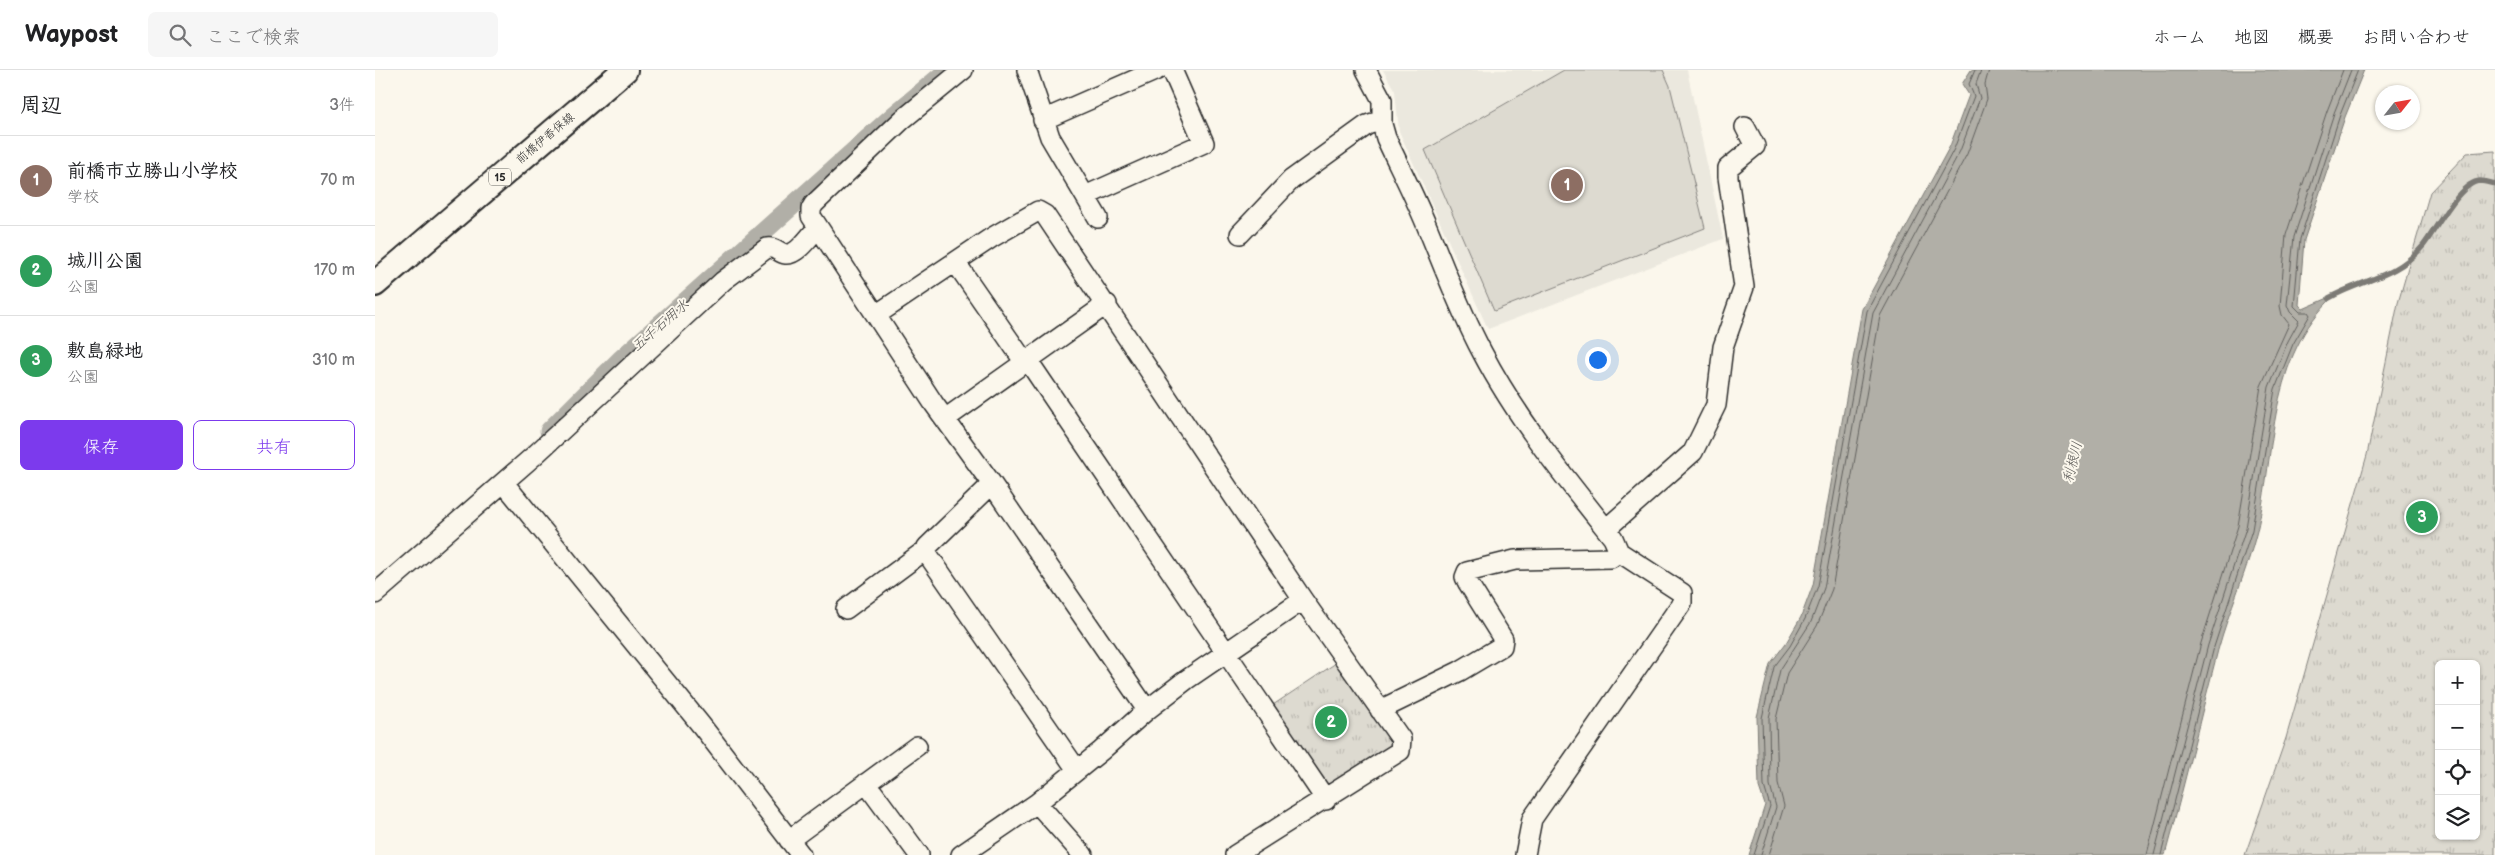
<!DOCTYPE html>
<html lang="ja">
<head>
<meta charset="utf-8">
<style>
	body { margin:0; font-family:"Balsamiq Sans","Klee One",sans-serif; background:#f6f6f6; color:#202124 }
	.controls { position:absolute; right:15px; bottom:15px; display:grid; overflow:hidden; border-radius:8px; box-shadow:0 1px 4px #0004 }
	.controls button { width:45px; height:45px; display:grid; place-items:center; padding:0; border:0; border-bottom:1px solid #e0e0e0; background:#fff; color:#202124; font:25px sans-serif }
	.compass { position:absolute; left:2000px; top:15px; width:45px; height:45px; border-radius:50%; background:#fff; box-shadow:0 1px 4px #0004; rotate:59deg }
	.you { position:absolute; left:1222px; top:289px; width:18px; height:18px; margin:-12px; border:4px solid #fff; border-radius:50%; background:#1a73e8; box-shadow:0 0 0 8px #1a73e833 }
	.badge { display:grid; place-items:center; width:32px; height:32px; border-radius:50%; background:#7c3aed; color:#fff; font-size:16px; font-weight:700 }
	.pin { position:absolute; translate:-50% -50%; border:2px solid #fff; box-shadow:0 1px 5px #0006 }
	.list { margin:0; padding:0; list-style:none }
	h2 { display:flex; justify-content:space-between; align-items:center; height:65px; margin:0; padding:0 20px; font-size:21px }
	h2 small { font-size:16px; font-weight:400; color:#757577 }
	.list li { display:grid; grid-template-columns:32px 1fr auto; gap:15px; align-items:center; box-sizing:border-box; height:90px; padding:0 20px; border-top:1px solid #e0e0e0 }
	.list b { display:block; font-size:19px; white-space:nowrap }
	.list p { margin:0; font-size:16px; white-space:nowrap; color:#757577 }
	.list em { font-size:16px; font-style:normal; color:#757577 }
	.actions { display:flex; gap:10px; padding:15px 20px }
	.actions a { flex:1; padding:11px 0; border:1px solid #7c3aed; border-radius:8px; text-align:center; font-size:18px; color:#7c3aed }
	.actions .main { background:#7c3aed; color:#fff }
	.icon { flex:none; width:28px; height:28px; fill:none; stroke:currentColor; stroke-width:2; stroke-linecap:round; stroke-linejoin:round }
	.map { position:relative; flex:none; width:2120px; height:785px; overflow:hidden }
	header { display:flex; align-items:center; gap:30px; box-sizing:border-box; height:70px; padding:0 25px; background:#fff; border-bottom:1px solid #e0e0e0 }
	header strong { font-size:24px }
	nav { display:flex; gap:28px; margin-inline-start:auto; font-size:18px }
	.search { width:350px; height:45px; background:#f6f6f6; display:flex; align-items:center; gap:12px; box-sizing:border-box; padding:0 18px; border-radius:8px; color:#757577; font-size:19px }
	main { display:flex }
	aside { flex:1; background:#fff }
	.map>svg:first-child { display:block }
	.built { fill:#ebe8de }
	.grass { fill:#dddad0; stroke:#84827e }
	.park { fill:url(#park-tufts); stroke:#84827e; fill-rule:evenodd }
	.water { fill:#b1afa7; stroke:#7b7a75 }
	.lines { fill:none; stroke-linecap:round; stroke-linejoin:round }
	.shore { stroke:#61605d; stroke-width:1 }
	.stream { stroke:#7b7a75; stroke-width:5.5 }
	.canal { stroke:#b1afa7; stroke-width:19 }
	.minor-casing { stroke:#2b2b2b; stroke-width:22 }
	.major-casing { stroke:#2b2b2b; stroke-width:28 }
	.minor { stroke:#fbf7ec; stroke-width:19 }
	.major { stroke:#fbf7ec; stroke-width:24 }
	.labels { text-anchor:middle; stroke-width:4; stroke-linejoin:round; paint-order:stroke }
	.shield { fill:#fbf7ec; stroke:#696865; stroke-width:1 }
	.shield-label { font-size:11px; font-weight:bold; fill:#2b2b2b }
	.street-label { font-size:12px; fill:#2b2b2b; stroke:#fbf7ec }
	.water-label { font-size:14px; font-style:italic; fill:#5a5956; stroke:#fbf7ec }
</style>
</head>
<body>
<header>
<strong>Waypost</strong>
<div class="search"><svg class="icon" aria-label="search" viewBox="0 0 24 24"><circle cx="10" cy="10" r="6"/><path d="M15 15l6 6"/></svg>ここで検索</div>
<nav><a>ホーム</a><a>地図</a><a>概要</a><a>お問い合わせ</a></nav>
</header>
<main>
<aside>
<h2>周辺<small>3件</small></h2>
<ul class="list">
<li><span class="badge" style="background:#8d6e63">1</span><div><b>前橋市立勝山小学校</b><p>学校</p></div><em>70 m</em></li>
<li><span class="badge" style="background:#2e9e5b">2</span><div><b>城川公園</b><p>公園</p></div><em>170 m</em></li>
<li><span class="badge" style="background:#2e9e5b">3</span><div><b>敷島緑地</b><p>公園</p></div><em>310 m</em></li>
</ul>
<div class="actions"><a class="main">保存</a><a>共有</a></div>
</aside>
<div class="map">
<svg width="2120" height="785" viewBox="0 0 2120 785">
	<defs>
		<pattern id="park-tufts" width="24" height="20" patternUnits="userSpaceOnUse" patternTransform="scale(1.25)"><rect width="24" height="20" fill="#dddad0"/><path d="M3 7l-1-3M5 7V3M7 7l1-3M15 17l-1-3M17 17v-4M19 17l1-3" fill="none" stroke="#bebbb3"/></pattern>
	</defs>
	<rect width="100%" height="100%" fill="#fbf7ec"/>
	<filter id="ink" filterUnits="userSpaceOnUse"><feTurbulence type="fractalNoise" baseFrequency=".02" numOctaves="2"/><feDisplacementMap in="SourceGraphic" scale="10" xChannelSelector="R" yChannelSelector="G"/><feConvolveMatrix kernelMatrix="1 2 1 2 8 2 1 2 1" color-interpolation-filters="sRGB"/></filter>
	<g filter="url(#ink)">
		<path class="built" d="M 1008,0 L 1312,0 L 1348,169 L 1113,259 L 1024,61 L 1020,21 Z"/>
		<path class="grass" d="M 1189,0 L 1288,0 L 1295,16 L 1330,158 L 1119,241 L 1050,80 Z"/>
		<path class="park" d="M 2120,81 L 2120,785 L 1870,785 L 1911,668 L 1992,385 L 2023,233 L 2055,122 L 2092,83 ZM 2064,594 L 2101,594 L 2101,766 L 2064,766 Z
			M 964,591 L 1017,667 L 1015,677 L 957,717 L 946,714 L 895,637 Z"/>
		<path class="water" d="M 1596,0 L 1989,0 L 1970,47 L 1929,170 L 1924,235 L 1928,239 L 1960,225 C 1892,288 1901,380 1882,461 C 1872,501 1854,540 1843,580 C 1825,648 1809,717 1790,785 L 1374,785 L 1390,735 L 1384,717 L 1382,647 L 1395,594 L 1411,573 L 1426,547 L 1438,515 L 1487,239 L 1575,76 L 1594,25 L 1587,14 Z"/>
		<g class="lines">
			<path class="shore" d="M 1379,785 L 1395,736 L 1389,716 L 1387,648 L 1399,597 L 1415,576 L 1430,549 L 1443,516 L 1492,241 L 1579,79 L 1599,26 L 1594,14 L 1600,0
				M 1386,785 L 1401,737 L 1395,715 L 1394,648 L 1405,600 L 1436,552 L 1449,518 L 1498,243 L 1585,81 L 1605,28 L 1601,14 L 1606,0
				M 1394,785 L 1409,736 L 1403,713 L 1401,649 L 1412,603 L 1442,556 L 1457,519 L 1505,246 L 1592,84 L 1612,29 L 1610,14 L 1614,0
				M 1772,785 L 1826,573 L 1863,456 L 1886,316 L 1914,254 L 1907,245 L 1905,236 L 1911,165 L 1952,41 L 1968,0
				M 1779,785 L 1833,575 L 1871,458 L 1894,317 L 1913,271 L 1924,251 L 1915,242 L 1912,235 L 1919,167 L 1959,43 L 1976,0
				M 1786,785 L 1839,577 L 1877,460 L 1900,319 L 1918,274 L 1935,245 L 1933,242 L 1925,242 L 1919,236 L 1925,169 L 1965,45 L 1983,0"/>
			<path class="stream" d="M 1954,228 C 1988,209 2021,208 2048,176 C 2061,160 2084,112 2105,111 C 2110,111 2115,113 2120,114"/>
			<path class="canal" d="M 174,361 L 247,288 L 519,45 L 573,0"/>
			<g class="minor-casing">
				<path id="minor" d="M 588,0 L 527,50 L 439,134 L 436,139 L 436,146 L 559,334 L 617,414 L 772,640
					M 652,0 L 675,67 L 723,148
					M 991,0 L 1007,30 L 1007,54 L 1011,68 C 1024,96 1039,125 1051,154 C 1069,197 1085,241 1107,282 C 1142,349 1191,409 1238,468 L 1244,482 L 1307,523 L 1307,533 L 1157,749 L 1150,785
					M 668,50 L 782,0
					M 710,126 L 829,73 L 797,0
					M 865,164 L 916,110 L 992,55 L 998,53 L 1007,54
					M 581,193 L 644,284 L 658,298 L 951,730
					M 501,245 L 616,168 L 663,141 L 670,145 L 928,530 L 1026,669 L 1025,681 L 860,785
					M 570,349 L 732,234
					M 129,413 L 326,655 L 426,785
					M 617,414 L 552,477 L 551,482 L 702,700
					M 1231,459 L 1318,382 L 1341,335 L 1348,277 L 1369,217 L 1353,107 L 1353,98 L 1380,76 L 1370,57
					M 0,524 L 161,384 L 348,211 L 392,178 C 401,176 403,183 411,184 C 422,185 435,166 442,158
					M 471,539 L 545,484 L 551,482
					M 1005,640 L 1085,601 L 1127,576 L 1128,569 L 1093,513 L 1090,507 L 1092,502 L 1140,490 L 1236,488 L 1244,482
					M 491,713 L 544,785
					M 662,733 L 708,785
					M 414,770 L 542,676
					M 586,785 L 662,733 L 726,681 L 772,640 L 811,610 L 928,530"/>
			</g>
			<g class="major-casing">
				<path id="major" d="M 0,214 L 250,0"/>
			</g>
			<use href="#minor" class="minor"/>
			<use href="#major" class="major"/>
		</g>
	</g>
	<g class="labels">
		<rect class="shield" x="114" y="98.5" width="22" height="17" rx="4"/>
		<g class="shield-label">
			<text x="125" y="111">15</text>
		</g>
		<g class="street-label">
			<text transform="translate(170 68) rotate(-40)" y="4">前橋伊香保線</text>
		</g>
		<g class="water-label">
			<text transform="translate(285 255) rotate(-41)" y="5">五千石用水</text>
			<text transform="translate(1697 392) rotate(-76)" y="5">利根川</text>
		</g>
	</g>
</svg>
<div class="controls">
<button>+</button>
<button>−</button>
<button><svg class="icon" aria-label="locate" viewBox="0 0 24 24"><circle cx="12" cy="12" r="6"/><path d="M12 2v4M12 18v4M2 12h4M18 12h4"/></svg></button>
<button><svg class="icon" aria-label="layers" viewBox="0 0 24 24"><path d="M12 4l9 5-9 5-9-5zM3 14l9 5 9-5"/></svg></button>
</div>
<svg class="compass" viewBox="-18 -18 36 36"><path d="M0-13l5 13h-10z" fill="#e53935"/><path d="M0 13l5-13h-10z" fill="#757577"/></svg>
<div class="you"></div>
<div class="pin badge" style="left:1192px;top:115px;background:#8d6e63">1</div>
<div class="pin badge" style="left:956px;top:652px;background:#2e9e5b">2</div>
<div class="pin badge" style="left:2047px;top:447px;background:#2e9e5b">3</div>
</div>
</main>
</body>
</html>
